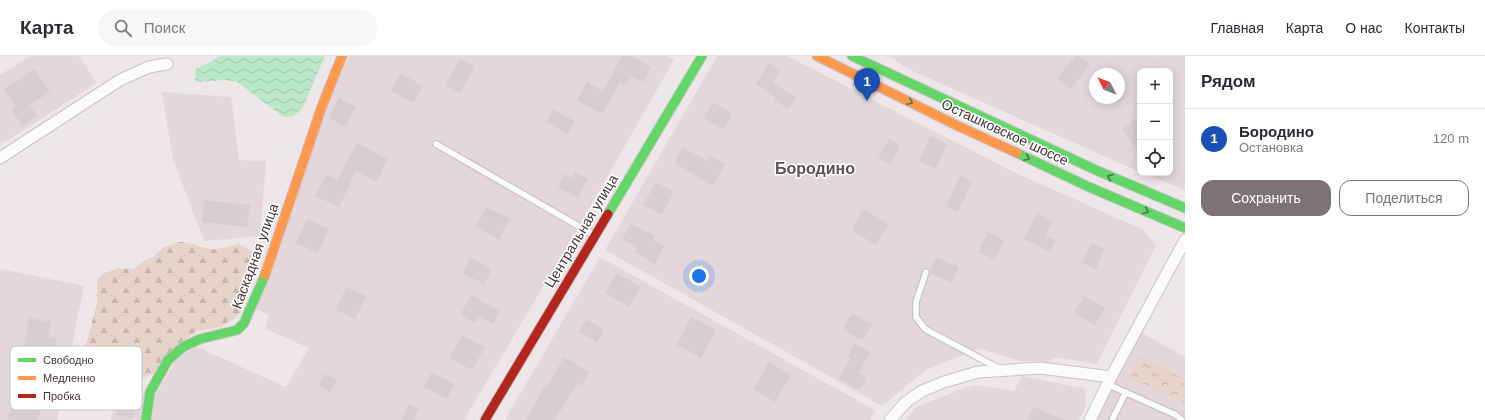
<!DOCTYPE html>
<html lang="ru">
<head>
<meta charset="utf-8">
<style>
	body { margin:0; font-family:Arial,sans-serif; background:#f7f7f7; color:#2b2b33 }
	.controls { position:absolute; right:12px; top:12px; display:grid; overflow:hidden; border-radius:8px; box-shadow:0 2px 10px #0003 }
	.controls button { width:36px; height:36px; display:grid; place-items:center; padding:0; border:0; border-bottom:1px solid #e1e1e2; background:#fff; color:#2b2b33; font:20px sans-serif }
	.compass { position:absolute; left:1089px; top:12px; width:36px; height:36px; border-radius:50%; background:#fff; box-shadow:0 2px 10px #0003; rotate:312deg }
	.you { position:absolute; left:699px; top:220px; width:14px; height:14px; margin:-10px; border:3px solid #fff; border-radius:50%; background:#1a73e8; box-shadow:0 0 0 6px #1a73e833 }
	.badge { display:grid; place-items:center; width:26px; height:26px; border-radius:50%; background:#7d7377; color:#fff; font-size:13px; font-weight:700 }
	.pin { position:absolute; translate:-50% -33px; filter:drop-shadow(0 1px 2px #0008) }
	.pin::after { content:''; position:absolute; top:21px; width:14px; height:12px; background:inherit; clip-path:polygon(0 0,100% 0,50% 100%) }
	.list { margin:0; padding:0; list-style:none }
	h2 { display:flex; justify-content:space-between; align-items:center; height:52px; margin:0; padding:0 16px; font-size:17px }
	h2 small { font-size:13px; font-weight:400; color:#7c7c81 }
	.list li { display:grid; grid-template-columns:26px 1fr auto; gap:12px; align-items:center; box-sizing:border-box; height:60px; padding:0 16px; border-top:1px solid #e1e1e2 }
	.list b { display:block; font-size:15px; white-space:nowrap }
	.list p { margin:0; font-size:13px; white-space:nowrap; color:#7c7c81 }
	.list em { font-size:13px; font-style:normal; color:#7c7c81 }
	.actions { display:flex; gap:8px; padding:12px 16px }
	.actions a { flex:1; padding:9px 0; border:1px solid #7d7377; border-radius:12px; text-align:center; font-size:14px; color:#7d7377 }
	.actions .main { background:#7d7377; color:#fff }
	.icon { flex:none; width:22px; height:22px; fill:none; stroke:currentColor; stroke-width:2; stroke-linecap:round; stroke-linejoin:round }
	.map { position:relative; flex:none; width:1185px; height:364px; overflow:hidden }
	header { display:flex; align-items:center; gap:24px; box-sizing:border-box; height:56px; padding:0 20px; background:#fff; border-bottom:1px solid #e1e1e2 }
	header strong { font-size:19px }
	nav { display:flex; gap:22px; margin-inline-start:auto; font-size:14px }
	.search { width:280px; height:36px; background:#f7f7f7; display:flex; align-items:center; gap:10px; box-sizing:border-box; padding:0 14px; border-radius:22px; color:#7c7c81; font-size:15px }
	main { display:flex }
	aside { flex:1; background:#fff }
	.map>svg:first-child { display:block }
	.residential { fill:#e3d7db; fill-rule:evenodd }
	.forest { fill:url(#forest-firs) }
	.park { fill:url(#park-crowns) }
	.water { fill:url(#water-waves) }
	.building { fill:#d6cfd2 }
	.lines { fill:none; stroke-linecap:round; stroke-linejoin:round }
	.lane-casing { stroke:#c9c3c5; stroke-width:8 }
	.street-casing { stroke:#c9c3c5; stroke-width:13 }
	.fast-casing { stroke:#d0c3c7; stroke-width:11 }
	.slow-casing { stroke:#d0c3c7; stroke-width:11 }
	.jam-casing { stroke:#d0c3c7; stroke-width:11 }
	.lane { stroke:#fcfbfc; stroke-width:5.5 }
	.street { stroke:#fcfbfc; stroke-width:11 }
	.fast { stroke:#63d668; stroke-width:9 }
	.slow { stroke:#ff974d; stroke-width:9 }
	.jam { stroke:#b3261e; stroke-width:9 }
	.oneway { stroke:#4f754c }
	.labels { text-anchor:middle; stroke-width:3; stroke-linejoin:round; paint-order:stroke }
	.street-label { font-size:14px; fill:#41343a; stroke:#fff }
	.quarter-label { font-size:16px; font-weight:bold; fill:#634d57; stroke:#fff }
	.key { fill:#fff; stroke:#c6c2c4; stroke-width:1 }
	.key-label { font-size:11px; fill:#41343a }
</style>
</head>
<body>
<header>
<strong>Карта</strong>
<div class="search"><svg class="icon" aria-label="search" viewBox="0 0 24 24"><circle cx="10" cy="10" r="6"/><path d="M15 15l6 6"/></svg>Поиск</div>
<nav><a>Главная</a><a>Карта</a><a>О нас</a><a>Контакты</a></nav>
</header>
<main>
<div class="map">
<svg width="1185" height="364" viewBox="0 0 1185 364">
	<defs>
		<pattern id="forest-firs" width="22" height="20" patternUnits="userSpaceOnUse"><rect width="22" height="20" fill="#e6d3ca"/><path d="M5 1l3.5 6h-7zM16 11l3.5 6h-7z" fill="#c6b6ae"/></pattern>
		<pattern id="park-crowns" width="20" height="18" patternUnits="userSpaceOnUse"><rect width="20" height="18" fill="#e6d3ca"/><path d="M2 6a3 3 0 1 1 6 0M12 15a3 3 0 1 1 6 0" fill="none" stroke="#c6b6ae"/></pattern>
		<pattern id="water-waves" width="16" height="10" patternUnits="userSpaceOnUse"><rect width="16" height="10" fill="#bbe8c9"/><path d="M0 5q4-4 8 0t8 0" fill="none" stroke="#a2c8ad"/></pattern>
	</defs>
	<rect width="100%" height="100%" fill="#ede7e9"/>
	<path class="residential" d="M 30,0 L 79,0 L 97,27 L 0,89 L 0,19 Z
		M 349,0 L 667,0 L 674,4 L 582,165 L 464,364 L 150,364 L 155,339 L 178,301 L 197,291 L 286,331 L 309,292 L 265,273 L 269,259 L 256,253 L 330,42 Z
		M 717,0 L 787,0 L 1014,116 L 1144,174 L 1156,190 L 1097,308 L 1054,301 L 1049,306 L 1021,305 L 979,293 L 927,313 L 882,350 L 605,194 Z
		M 890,0 L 1185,0 L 1185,134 L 1143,117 L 1170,117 L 1170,15 L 1140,15 L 1140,116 L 908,13 ZM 1095,18 L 1119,18 L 1119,42 L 1095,42 Z
		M 162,36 L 231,41 L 239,104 L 266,105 L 260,180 L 204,185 L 173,103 Z
		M 600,201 L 875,354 L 870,364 L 505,364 Z
		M 0,213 L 84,230 L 57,364 L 0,364 Z
		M 1140,276 L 1185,301 L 1185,364 L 1096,364 Z
		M 1022,320 L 1085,333 L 1086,349 L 1079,364 L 905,364 L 916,351 L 973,329 L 1014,335 Z
		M 118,332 L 146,338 L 141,364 L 111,364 Z"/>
	<path class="forest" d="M 179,186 C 193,186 198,191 210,193 C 220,194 230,190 239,188 L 252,195 L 253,219 L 243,249 L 240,257 L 234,263 L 221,271 L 197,275 L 185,284 L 153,318 L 138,324 L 122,326 L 116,321 L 112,315 L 90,308 L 86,301 L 85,293 L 97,247 L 97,224 L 103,218 L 118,212 L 134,213 L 145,204 L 153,201 L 164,191 Z"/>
	<path class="park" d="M 1138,301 L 1185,323 L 1185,348 L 1128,321 Z"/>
	<path class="water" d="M 221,0 L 325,0 L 302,53 L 292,61 L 282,60 L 237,26 L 224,24 L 200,26 L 195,25 L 196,13 Z"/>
	<path class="building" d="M 622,0 L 632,0 L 651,11 L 643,26 L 632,20 L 627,29 L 620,26 L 602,58 L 577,44 L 587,26 L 603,35 Z
		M 1075,0 L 1079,0 L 1090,9 L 1071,33 L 1058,22 Z
		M 460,2 L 475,10 L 460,37 L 446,29 Z
		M 769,7 L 781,15 L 773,26 L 796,42 L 788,53 L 774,44 L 776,42 L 756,28 Z
		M 35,13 L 50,36 L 30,49 L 37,60 L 22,70 L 12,54 L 16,51 L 4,33 Z
		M 400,17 L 423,30 L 413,47 L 391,35 Z
		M 339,42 L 356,51 L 346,71 L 328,62 Z
		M 713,46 L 733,58 L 724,74 L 704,62 Z
		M 553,53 L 575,65 L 567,78 L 546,66 Z
		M 1140,59 L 1140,96 L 1122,74 Z
		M 930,80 L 947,88 L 936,112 L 919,105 Z
		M 889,83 L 901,90 L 890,109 L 878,102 Z
		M 357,87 L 388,103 L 376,126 L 356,115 L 339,151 L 315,140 L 326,119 L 337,124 Z
		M 683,91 L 707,105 L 710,99 L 725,108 L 713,130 L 674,107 Z
		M 576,116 L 588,123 L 578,142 L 558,131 L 565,118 L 572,122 Z
		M 960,120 L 972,125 L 958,156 L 946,150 Z
		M 656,126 L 674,136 L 662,159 L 643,149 Z
		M 204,144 L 250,149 L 247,171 L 202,166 Z
		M 486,151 L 510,163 L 499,183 L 475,171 Z
		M 863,153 L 889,168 L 876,189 L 851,174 Z
		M 1037,157 L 1053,165 L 1046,179 L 1056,184 L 1050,196 L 1024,183 Z
		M 307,163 L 329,173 L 318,197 L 296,187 Z
		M 631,168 L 654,180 L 653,184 L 664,190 L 655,208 L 634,196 L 637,191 L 622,183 Z
		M 988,176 L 1004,184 L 995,204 L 978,196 Z
		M 1091,187 L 1104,192 L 1096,213 L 1082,207 Z
		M 470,201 L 492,213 L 484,228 L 462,217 Z
		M 936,201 L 959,211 L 952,227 L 930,217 Z
		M 616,217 L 641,231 L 629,251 L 605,237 Z
		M 346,231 L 366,240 L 355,263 L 336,254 Z
		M 471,239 L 500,255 L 493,268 L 479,261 L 475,267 L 460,259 Z
		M 1084,240 L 1105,252 L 1095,269 L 1074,257 Z
		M 853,257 L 872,269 L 862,284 L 843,273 Z
		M 691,261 L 716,274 L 701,302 L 677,289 Z
		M 29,262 L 51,266 L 48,280 L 57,282 L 53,300 L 23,294 Z
		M 586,263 L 604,274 L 597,286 L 579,276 Z
		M 462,279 L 485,291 L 472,314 L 449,302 Z
		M 854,287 L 870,296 L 859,317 L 866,321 L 859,334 L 838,323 L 850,303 L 847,301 Z
		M 564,301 L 589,316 L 581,330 L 577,328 L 555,364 L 526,364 L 545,329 L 547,330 Z
		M 769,306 L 791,319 L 775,346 L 753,333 Z
		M 432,316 L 454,328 L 447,343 L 424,331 Z
		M 325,318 L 337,324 L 330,336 L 318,330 Z
		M 123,338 L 138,342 L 133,363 L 117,359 Z
		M 12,342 L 42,348 L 38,364 L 15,364 L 8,363 Z
		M 409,348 L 419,353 L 414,364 L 401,364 Z
		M 1033,351 L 1064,363 L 1064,364 L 1028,364 Z"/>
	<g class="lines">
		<g class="lane-casing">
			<path id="lane" d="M 436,88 L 594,179
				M 926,216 L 916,246 L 916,261 L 925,273 L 1000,313
				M 1107,328 L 1176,359 L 1182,364
				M 1112,364 L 1126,336"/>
		</g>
		<g class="street-casing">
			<path id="street" d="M 0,102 L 120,24 L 149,11 L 167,8
				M 890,364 L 906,346 L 922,335 L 944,326 L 978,316 L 1041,312 L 1111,321
				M 1090,364 L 1111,321 L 1185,184"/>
		</g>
		<g class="fast-casing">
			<path id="fast" d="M 852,0 L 1098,115 L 1185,152
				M 1017,97 L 1089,131 L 1185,172
				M 608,158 L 702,0
				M 146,364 L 150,336 L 168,304 L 183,291 L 200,283 L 237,274 L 244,267 L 265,219"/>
		</g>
		<g class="slow-casing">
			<path id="slow" d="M 817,0 L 958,70 L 1017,97
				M 265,219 L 322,50 L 342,0"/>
		</g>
		<g class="jam-casing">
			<path id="jam" d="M 485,364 L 608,158"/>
		</g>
		<use href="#lane" class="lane"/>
		<use href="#street" class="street"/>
		<use href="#fast" class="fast"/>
		<use href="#slow" class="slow"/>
		<use href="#jam" class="jam"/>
	</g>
	<defs><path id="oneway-chevron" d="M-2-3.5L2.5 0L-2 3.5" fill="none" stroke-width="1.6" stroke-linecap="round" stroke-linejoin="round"/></defs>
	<g class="oneway">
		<use href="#oneway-chevron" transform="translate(910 46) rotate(27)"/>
		<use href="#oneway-chevron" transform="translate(1027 102) rotate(25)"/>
		<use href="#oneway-chevron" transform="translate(1110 121) rotate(-157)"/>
		<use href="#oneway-chevron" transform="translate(1146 155) rotate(23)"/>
	</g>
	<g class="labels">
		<g class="street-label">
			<text transform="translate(1005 76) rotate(25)" y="5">Осташковское шоссе</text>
			<text transform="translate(581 175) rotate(-59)" y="5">Центральная улица</text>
			<text transform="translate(255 200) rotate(-70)" y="5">Каскадная улица</text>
		</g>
		<g class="quarter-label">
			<text x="815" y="118">Бородино</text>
		</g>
	</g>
	<rect x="10" y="290" width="132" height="64" rx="6" class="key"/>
	<rect x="18" y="302" width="18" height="4" fill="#63d668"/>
	<rect x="18" y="320" width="18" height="4" fill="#ff974d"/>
	<rect x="18" y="338" width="18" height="4" fill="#b3261e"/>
	<g class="key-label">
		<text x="43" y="308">Свободно</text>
		<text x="43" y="326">Медленно</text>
		<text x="43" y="344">Пробка</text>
	</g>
</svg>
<div class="controls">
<button>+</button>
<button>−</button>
<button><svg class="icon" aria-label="locate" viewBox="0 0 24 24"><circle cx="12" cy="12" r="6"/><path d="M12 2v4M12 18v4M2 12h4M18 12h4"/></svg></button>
</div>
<svg class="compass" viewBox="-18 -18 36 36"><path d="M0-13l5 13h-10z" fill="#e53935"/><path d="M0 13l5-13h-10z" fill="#7c7c81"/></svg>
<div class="you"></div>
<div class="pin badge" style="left:867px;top:45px;background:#1a4fb4">1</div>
</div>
<aside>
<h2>Рядом<small></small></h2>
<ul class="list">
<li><span class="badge" style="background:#1a4fb4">1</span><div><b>Бородино</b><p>Остановка</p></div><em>120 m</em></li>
</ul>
<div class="actions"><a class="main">Сохранить</a><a>Поделиться</a></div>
</aside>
</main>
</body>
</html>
